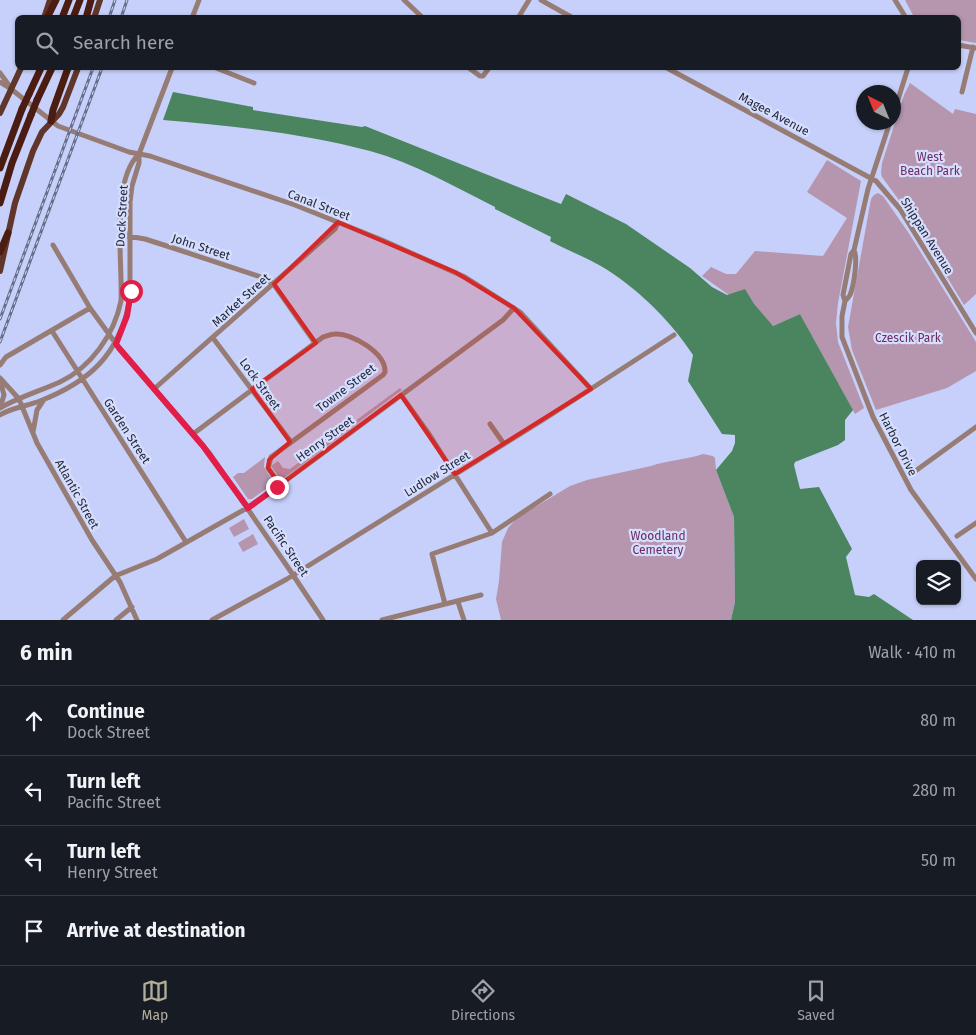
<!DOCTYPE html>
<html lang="en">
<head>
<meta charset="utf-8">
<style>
	body { margin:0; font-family:"Fira Sans",sans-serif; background:#20242c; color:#f1f3f6 }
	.controls { position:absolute; right:15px; bottom:15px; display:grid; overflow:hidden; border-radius:8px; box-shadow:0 1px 4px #0004 }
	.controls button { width:45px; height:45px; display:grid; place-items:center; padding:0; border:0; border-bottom:1px solid #363941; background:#171b24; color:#f1f3f6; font:25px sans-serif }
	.compass { position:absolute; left:856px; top:85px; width:45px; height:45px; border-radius:50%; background:#171b24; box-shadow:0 1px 4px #0004; rotate:317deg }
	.stop { position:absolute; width:15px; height:15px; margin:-11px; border:4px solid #e11d48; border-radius:50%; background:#fff }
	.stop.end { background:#e11d48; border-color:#fff; box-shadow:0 1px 5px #0008 }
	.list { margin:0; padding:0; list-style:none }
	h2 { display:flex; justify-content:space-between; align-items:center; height:65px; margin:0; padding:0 20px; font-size:21px }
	h2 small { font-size:16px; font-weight:400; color:#9ea1a6 }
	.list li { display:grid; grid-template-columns:32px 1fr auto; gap:15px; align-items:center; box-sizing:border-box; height:70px; padding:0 20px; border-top:1px solid #363941 }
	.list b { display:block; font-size:19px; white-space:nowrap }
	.list p { margin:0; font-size:16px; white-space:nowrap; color:#9ea1a6 }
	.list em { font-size:16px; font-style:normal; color:#9ea1a6 }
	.icon { flex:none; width:28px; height:28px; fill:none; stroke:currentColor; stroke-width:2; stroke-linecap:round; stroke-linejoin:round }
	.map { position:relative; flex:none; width:976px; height:620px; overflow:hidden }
	.search { position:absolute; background:#171b24; box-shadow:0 1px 4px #0004; left:15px; right:15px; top:15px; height:55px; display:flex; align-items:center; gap:12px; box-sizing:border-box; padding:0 18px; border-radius:8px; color:#9ea1a6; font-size:19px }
	.sheet { height:345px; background:#171b24 }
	nav { display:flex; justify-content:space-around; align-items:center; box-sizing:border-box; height:70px; border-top:1px solid #363941; background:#171b24; font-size:14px; color:#9ea1a6 }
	nav a { display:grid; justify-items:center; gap:2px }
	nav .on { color:#b3ae99 }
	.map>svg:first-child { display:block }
	.green { fill:#b695ae }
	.water { fill:#4b8560 }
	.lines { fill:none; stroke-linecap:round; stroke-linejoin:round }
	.minor { stroke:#967c75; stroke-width:5 }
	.major { stroke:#60362b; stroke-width:6 }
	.highway { stroke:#4b1c11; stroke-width:7 }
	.rail-casing { stroke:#676e8b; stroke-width:3 }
	.rail { stroke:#d6defe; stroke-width:1; stroke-dasharray:4; stroke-linecap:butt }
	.highway-bridge { stroke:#4b1c11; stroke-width:7 }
	.route { stroke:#e11d48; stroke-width:6 }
	.marked { fill:#d62828; fill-opacity:0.2; stroke:#d62828; stroke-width:4; stroke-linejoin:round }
	.labels { text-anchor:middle; stroke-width:4.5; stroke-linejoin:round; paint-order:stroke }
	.street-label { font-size:12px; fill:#23273b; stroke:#d6defe }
	.park-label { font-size:12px; fill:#6b2b5f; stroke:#d6defe }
</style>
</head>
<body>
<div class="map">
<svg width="976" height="620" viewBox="0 0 976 620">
	<rect width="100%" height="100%" fill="#c6d0fa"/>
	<path class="green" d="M 905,0 L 976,0 L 976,43 L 959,40 L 958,18 L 914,17 Z
		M 910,83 L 953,114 L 955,109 L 976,114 L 976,294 L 964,305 L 907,211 L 882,177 L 881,173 L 882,163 L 904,95 Z
		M 827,160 L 861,181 L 838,303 L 836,323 L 838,342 L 864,408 L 855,414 L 800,314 L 773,326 L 702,276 L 711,267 L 726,274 L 736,274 L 755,251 L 823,256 L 847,218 L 807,192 Z
		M 878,193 L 883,196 L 910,235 L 976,342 L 976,371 L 947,388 L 876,410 L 852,350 L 848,327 L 871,199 L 874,195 Z
		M 400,388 L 402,390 L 284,478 L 279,477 L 271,466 L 278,461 L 283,468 L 290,469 Z
		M 703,454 L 713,456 L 715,458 L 716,470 L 734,517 L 735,602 L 731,620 L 501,620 L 496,599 L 499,581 L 502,542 L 508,528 L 517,518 L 570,486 L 587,480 L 651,466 C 668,460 686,460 703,454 Z
		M 265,457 L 264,467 L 274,483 L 252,499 L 248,499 L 233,477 L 238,473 L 244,473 Z
		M 244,519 L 249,529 L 234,537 L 229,528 Z
		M 253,534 L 258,544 L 243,552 L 238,543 Z"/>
	<path class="water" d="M 173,92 L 253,107 L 253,110 L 362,127 L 365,126 L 561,204 L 566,194 L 626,224 L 690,268 L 712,287 L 727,295 L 745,289 L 754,304 L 773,326 L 800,314 L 853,410 L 845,420 L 845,440 L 838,445 L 795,462 L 794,465 L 800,489 L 819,487 L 852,549 L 846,557 L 855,595 L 869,597 L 874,594 L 913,620 L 731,620 L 735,602 L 734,517 L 716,470 L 732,451 L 735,443 L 735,435 L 722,434 L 688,381 L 693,355 C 673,324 643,294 612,273 C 595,261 569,251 550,241 L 551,237 L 495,209 L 495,207 C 455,187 414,163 370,151 C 303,133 233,126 163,120 Z"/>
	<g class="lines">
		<path class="minor" d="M 404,0 L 423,18
			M 541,0 L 573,18
			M 895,0 L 906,18
			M 192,18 L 199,0
			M 518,18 L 529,0
			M 958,45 L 975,48
			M 216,68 L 254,83
			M 469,68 L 480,76 L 483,76 L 489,68
			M 667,68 L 876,181 L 900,209 L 976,333
			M 0,73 L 11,88
			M 0,82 L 11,89 L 58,126 L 129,152 L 150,156 L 295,205 L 382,240 L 465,277 L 520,312 L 591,389
			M 962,92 L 973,47
			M 894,112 L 908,68
			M 890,122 L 868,189 L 854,250 L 851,254 L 843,295 L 845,301 L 842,316 L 842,337 L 873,417 L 911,490 L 976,579
			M 127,236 L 145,239 L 170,247 L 267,279 L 275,286 L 315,343
			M 53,245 L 90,308 L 119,348 L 210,454 L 289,569 L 323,620
			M 845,301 C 847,299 849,297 850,295 C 854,286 858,258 854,250
			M 52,331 L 186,542
			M 213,338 L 291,442
			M 0,365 L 6,357 L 90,308
			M 0,378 L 19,399 L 37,443 L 92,540 L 120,582 L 137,620
			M 0,380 L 4,395 L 0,408
			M 154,389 L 335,229 L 338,222
			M 401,395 L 429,434 L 492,533
			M 0,408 C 19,397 40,391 60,382 C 91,367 114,335 121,301 C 123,263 110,181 139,154
			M 0,415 C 11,408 27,406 40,401 C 91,381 119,354 130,300 L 130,202 L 132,186 L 139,163 L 139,154 L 172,68
			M 490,424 L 504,444
			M 33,432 L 37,410 L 43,401
			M 193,434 L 323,337 C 327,336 330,334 335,334 C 352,333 386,353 385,372 L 383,375 L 271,457 L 268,468 L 280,485
			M 914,472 L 976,427
			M 957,536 L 976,523
			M 458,602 L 464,620
			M 445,604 L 432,554 L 492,533 L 550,494
			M 63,620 L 115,576 L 157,559 L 254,504 L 503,320 L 514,308
			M 116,620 L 132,607
			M 212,620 L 287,579 L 546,418 L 674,335
			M 382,620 L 481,595"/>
		<path class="major" d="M 44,18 L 50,0
			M 94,18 L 100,0
			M 0,113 L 21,68
			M 0,271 L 15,203 L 33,151 L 42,132 L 59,114 L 63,107 L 78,68"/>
		<path class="highway" d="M 47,18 L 56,0
			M 62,18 L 69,0
			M 73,18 L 80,0
			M 86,18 L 91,0
			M 29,94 L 41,68
			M 37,100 L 52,68
			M 51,121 L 53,110 L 68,68
			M 0,168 L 22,109
			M 0,203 L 12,163 L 31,115
			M 0,252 L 8,233"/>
		<g class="rail-casing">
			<path id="rail" d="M 109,18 L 115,0
				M 121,18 L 127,0
				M 0,319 L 93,68
				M 0,342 L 102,68"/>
		</g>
		<use href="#rail" class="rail"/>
		<path class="highway-bridge" d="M 22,109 L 29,94
			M 31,115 L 37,100"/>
	</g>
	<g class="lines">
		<path class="route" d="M 131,291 L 127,316 L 116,344 L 119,348 L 203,446 L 248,508 L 277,487"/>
	</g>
	<path class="marked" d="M 338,222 L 455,272 L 514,308 L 591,389 L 455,474 L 401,395 L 280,485 L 268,468 L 269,460 L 290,442 L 252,389 L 316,343 L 274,284 Z"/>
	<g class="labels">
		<g class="street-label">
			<text transform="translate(774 114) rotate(28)" y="4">Magee Avenue</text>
			<text transform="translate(319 205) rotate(21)" y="4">Canal Street</text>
			<text transform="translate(122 216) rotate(-87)" y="4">Dock Street</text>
			<text transform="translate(927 236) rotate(58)" y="4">Shippan Avenue</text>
			<text transform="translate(201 247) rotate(18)" y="4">John Street</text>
			<text transform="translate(241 300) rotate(-42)" y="4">Market Street</text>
			<text transform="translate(260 384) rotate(54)" y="4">Lock Street</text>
			<text transform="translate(346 388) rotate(-37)" y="4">Towne Street</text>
			<text transform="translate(127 431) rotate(57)" y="4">Garden Street</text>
			<text transform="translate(325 439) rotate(-36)" y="4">Henry Street</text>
			<text transform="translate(898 444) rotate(63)" y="4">Harbor Drive</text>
			<text transform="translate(437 474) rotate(-32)" y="4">Ludlow Street</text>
			<text transform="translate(77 494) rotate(61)" y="4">Atlantic Street</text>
			<text transform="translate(286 546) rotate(56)" y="4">Pacific Street</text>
		</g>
		<g class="park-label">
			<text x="930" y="161">West<tspan x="930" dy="14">Beach Park</tspan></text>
			<text x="908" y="342">Czescik Park</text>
			<text x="658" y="540">Woodland<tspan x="658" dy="14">Cemetery</tspan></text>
		</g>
	</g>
</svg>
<div class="controls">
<button><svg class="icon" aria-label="layers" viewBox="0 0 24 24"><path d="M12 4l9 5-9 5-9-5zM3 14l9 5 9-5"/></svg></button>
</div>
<svg class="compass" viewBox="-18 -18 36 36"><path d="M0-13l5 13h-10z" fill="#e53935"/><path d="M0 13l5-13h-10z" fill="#9ea1a6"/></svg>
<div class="stop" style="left:131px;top:291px"></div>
<div class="stop end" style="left:277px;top:487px"></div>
<div class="search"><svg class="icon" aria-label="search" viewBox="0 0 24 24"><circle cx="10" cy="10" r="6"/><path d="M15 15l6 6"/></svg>Search here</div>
</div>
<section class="sheet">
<h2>6 min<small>Walk · 410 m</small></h2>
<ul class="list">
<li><svg class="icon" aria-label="ahead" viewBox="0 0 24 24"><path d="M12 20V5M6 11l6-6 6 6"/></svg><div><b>Continue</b><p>Dock Street</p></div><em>80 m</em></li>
<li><svg class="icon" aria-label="left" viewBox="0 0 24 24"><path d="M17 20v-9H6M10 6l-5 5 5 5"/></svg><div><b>Turn left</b><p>Pacific Street</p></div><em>280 m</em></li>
<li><svg class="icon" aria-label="left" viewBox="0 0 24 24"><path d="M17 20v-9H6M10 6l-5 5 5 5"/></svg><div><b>Turn left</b><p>Henry Street</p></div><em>50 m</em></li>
<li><svg class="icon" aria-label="arrive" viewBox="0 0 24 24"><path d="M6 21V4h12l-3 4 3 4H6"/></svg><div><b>Arrive at destination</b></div></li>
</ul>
</section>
<nav>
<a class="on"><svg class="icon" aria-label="map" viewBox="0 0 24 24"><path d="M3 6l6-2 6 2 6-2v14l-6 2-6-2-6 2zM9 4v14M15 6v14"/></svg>Map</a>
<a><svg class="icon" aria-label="directions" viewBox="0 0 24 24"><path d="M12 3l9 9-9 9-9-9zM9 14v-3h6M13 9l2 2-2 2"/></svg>Directions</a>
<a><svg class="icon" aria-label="saved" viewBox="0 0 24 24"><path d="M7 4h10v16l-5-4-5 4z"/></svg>Saved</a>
</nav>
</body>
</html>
